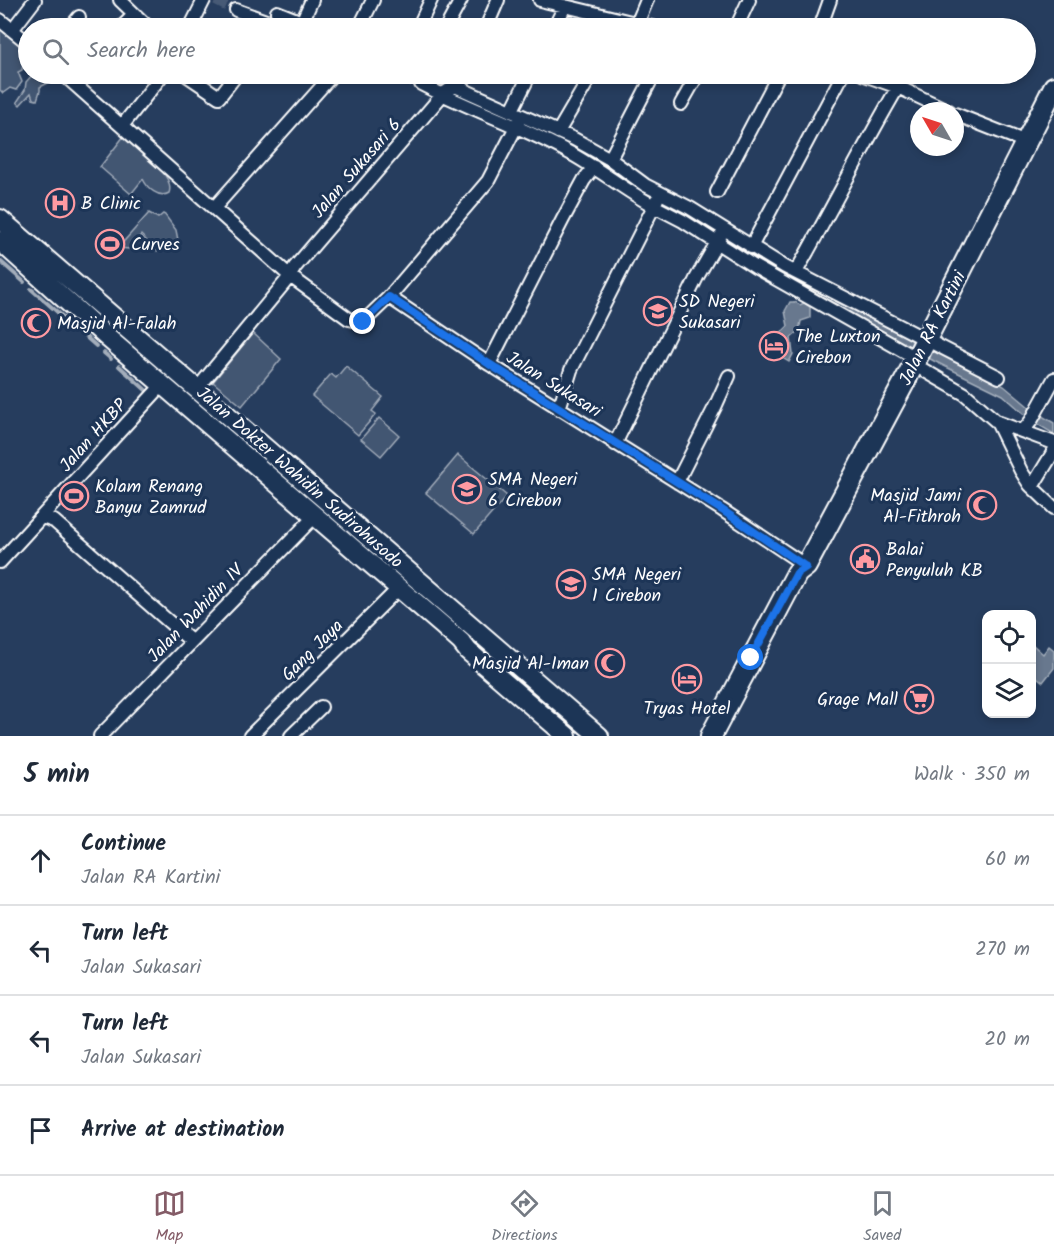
<!DOCTYPE html>
<html lang="en">
<head>
<meta charset="utf-8">
<style>
	body { margin:0; font-family:Kalam,sans-serif; background:#f6f6f7; color:#1f2937 }
	.controls { position:absolute; right:18px; bottom:18px; display:grid; overflow:hidden; border-radius:12px; box-shadow:0 3px 9px #0003 }
	.controls button { width:54px; height:54px; display:grid; place-items:center; padding:0; border:0; border-bottom:2px solid #e0e1e3; background:#fff; color:#1f2937; font:30px sans-serif }
	.compass { position:absolute; left:910px; top:102px; width:54px; height:54px; border-radius:50%; background:#fff; box-shadow:0 3px 9px #0003; rotate:309deg }
	.stop { position:absolute; width:18px; height:18px; margin:-14px; border:4px solid #1a73e8; border-radius:50%; background:#fff }
	.stop.end { background:#1a73e8; border-color:#fff; box-shadow:0 2px 6px #0008 }
	.list { margin:0; padding:0; list-style:none }
	h2 { display:flex; justify-content:space-between; align-items:center; height:78px; margin:0; padding:0 24px; font-size:26px }
	h2 small { font-size:20px; font-weight:400; color:#747a83 }
	.list li { display:grid; grid-template-columns:39px 1fr auto; gap:18px; align-items:center; box-sizing:border-box; height:90px; padding:0 24px; border-top:2px solid #e0e1e3 }
	.list b { display:block; font-size:22px; white-space:nowrap }
	.list p { margin:0; font-size:20px; white-space:nowrap; color:#747a83 }
	.list em { font-size:20px; font-style:normal; color:#747a83 }
	.icon { flex:none; width:33px; height:33px; fill:none; stroke:currentColor; stroke-width:2; stroke-linecap:round; stroke-linejoin:round }
	.map { position:relative; flex:none; width:1054px; height:736px; overflow:hidden }
	.search { position:absolute; background:#fff; box-shadow:0 3px 9px #0003; left:18px; right:18px; top:18px; height:66px; display:flex; align-items:center; gap:15px; box-sizing:border-box; padding:0 21px; border-radius:33px; color:#747a83; font-size:22px }
	.sheet { height:438px; background:#fff }
	nav { display:flex; justify-content:space-around; align-items:center; box-sizing:border-box; height:84px; border-top:2px solid #e0e1e3; background:#fff; font-size:16px; color:#747a83 }
	nav a { display:grid; justify-items:center; gap:3px }
	nav .on { color:#845c67 }
	.map>svg:first-child { display:block }
	.green { fill:#425672; stroke:#a0aab8; stroke-width:1.5 }
	.water { fill:#67788e; stroke:#a4aebb; stroke-width:1.5 }
	.lines { fill:none; stroke-linecap:round; stroke-linejoin:round }
	.stream { stroke:#a4aebb; stroke-width:4 }
	.street-tunnel { stroke:#475a76; stroke-width:12; stroke-dasharray:12 6; stroke-linecap:butt }
	.street-casing { stroke:#fff; stroke-width:16 }
	.secondary-casing { stroke:#fff; stroke-width:22 }
	.primary-casing { stroke:#fff; stroke-width:24 }
	.street { stroke:#1d3557; stroke-width:12 }
	.secondary { stroke:#1d3557; stroke-width:18 }
	.primary { stroke:#1d3557; stroke-width:20 }
	.route { stroke:#1a73e8; stroke-width:8 }
	.labels { text-anchor:middle; stroke-width:6; stroke-linejoin:round; paint-order:stroke }
	.street-label { font-size:18px; fill:#fff; stroke:#1d3557 }
	.poi-label { font-size:18px; fill:#fff; stroke:#1d3557; text-anchor:start }
</style>
</head>
<body>
<div class="map">
<svg width="1054" height="736" viewBox="0 0 1054 736">
	<rect width="100%" height="100%" fill="#263d5e"/>
	<filter id="ink" filterUnits="userSpaceOnUse"><feTurbulence type="fractalNoise" baseFrequency=".0167" numOctaves="2"/><feDisplacementMap in="SourceGraphic" scale="12" xChannelSelector="R" yChannelSelector="G"/><feConvolveMatrix kernelMatrix="1 2 1 2 8 2 1 2 1" color-interpolation-filters="sRGB"/></filter>
	<g filter="url(#ink)">
		<path class="green" d="M 0,26 L 28,50 L 28,60 L 23,64 L 22,70 L 18,72 L 22,82 L 16,90 L 10,88 L 3,93 L 0,90 Z
			M 33,74 L 52,74 L 52,81 L 40,87 L 40,91 L 37,100 L 33,99 L 31,93 L 20,105 L 17,102 L 25,90 L 26,82 Z
			M 124,136 C 137,149 176,174 169,193 C 159,199 147,188 143,179 L 131,194 L 100,167 Z
			M 149,213 L 158,218 L 163,214 L 165,215 L 176,230 L 178,240 C 171,248 168,250 157,251 L 141,235 L 129,249 L 118,248 Z
			M 253,333 L 281,359 L 242,406 L 213,382 Z
			M 346,366 L 383,397 L 372,411 L 376,414 L 358,435 L 312,396 L 331,374 L 336,378 Z
			M 379,418 L 399,435 L 381,456 L 361,439 Z
			M 458,455 L 507,496 L 474,534 L 426,493 Z"/>
		<path class="water" d="M 403,74 L 420,74 L 552,132 L 939,351 L 1004,386 L 1035,412 L 1054,423 L 1054,434 L 1032,421 L 1003,395 L 934,361 L 835,307 L 706,231 Z
			M 790,302 L 795,302 L 800,305 L 804,303 L 810,307 L 810,318 L 801,321 L 799,331 L 791,338 L 793,354 L 789,362 L 779,356 L 785,345 L 778,336 L 788,326 L 785,311 Z
			M 1032,644 L 1043,654 L 1049,646 L 1054,650 L 1054,668 L 1043,682 L 1032,673 Z"/>
		<g class="lines">
			<path class="stream" d="M 0,261 L 24,282
				M 31,289 L 70,323
				M 78,330 L 96,346
				M 104,353 L 111,359
				M 119,366 L 148,392"/>
			<path class="street-tunnel" d="M 216,0 L 236,10"/>
			<g class="street-casing">
				<path id="street" d="M 120,0 L 149,28
					M 540,0 L 656,28
					M 236,10 L 285,28
					M 277,12 L 302,22 L 312,0
					M 0,20 L 28,43
					M 302,22 L 321,28
					M 637,24 L 647,0
					M 70,28 L 79,17
					M 121,28 L 134,15
					M 190,28 L 204,0
					M 359,28 L 373,0
					M 418,28 L 431,0
					M 446,28 L 461,0
					M 486,28 L 498,0
					M 554,28 L 565,6
					M 736,28 L 749,0
					M 820,28 L 830,0
					M 12,30 L 35,0
					M 63,74 L 290,276 L 349,319 L 363,322 L 389,297 L 489,364 L 722,510 L 806,566
					M 185,74 L 219,97 L 237,74
					M 397,74 L 408,78
					M 678,74 L 696,77
					M 862,74 L 898,87 L 949,111
					M 421,84 C 469,109 521,126 568,152 C 598,168 624,190 654,206 L 571,370 L 559,409
					M 455,86 L 574,139 L 610,159 L 645,185 L 690,208 L 785,267 L 999,377
					M 681,104 L 698,74
					M 512,110 L 530,74
					M 955,114 L 1026,142
					M 122,126 L 163,74
					M 558,132 L 592,74
					M 610,159 L 654,74
					M 717,192 L 779,74
					M 657,199 L 654,206 L 683,221 L 755,267 L 916,358
					M 214,208 L 333,74
					M 751,247 L 843,74
					M 796,272 C 831,211 862,148 898,87
					M 389,297 L 488,181 L 518,123
					M 489,364 L 563,219 L 584,180 L 594,167
					M 913,364 L 965,394 L 997,422 L 1021,471 L 1030,485 L 1054,508
					M 197,389 L 287,280 L 295,267 L 443,94 L 461,82 L 466,74
					M 997,422 L 1054,443
					M 1023,431 L 1031,421 L 1054,379
					M 615,444 L 697,277 L 720,237
					M 677,482 L 715,407 L 729,376
					M 1032,487 L 1054,451
					M 42,517 L 54,521 L 192,642
					M 0,562 L 163,384
					M 100,736 L 315,516
					M 250,736 L 399,588
					M 291,736 L 321,707"/>
			</g>
			<g class="secondary-casing">
				<path id="secondary" d="M 0,219 L 599,736
					M 0,241 L 109,339 L 443,626 L 461,642 L 468,651 L 567,736"/>
			</g>
			<g class="primary-casing">
				<path id="primary" d="M 711,736 L 797,573 L 806,566 L 906,379 L 1054,87"/>
			</g>
			<use href="#street" class="street"/>
			<use href="#secondary" class="secondary"/>
			<use href="#primary" class="primary"/>
		</g>
	</g>
	<g class="lines" filter="url(#ink)">
		<path class="route" d="M 363,322 L 389,297 L 489,364 L 722,510 L 806,567 L 797,573 L 751,658"/>
	</g>
	<defs>
		<g id="hospital-ring" transform="scale(1.5)"><circle r="9.5" fill="#1d3557" stroke="#ff9aa2" stroke-width="1.5"/><path d="M-5-5h3v3.5h4V-5h3V5h-3V1.5h-4V5h-3Z" fill="#ff9aa2"/></g>
		<g id="stadium-ring" transform="scale(1.5)"><circle r="9.5" fill="#1d3557" stroke="#ff9aa2" stroke-width="1.5"/><path d="M0-5a6.5 5 0 1 0 0 10a6.5 5 0 1 0 0-10ZM-3.5-1.8h7v3.6h-7Z" fill="#ff9aa2"/></g>
		<g id="school-ring" transform="scale(1.5)"><circle r="9.5" fill="#1d3557" stroke="#ff9aa2" stroke-width="1.5"/><path d="M0-5L7-2L0 1L-7-2ZM-4 1L0 2.5L4 1V4Q0 6-4 4Z" fill="#ff9aa2"/></g>
		<g id="mosque-ring" transform="scale(1.5)"><circle r="9.5" fill="#1d3557" stroke="#ff9aa2" stroke-width="1.5"/><path d="M3.5-4.9A6 6 0 1 0 3.5 4.9A5 5 0 1 1 3.5-4.9Z" fill="#ff9aa2"/></g>
		<g id="hotel-ring" transform="scale(1.5)"><circle r="9.5" fill="#1d3557" stroke="#ff9aa2" stroke-width="1.5"/><path d="M-6-4.5h1.5V1H6V5H4.5V3h-9V5H-6ZM-4 0a1.8 1.8 0 1 1 3.6 0ZM.5 0V-2.5h3Q6-2.5 6 0Z" fill="#ff9aa2"/></g>
		<g id="civic-ring" transform="scale(1.5)"><circle r="9.5" fill="#1d3557" stroke="#ff9aa2" stroke-width="1.5"/><path d="M-.6-6.5H3V-4.5H.6V-3L4-1V1h2V6H-6V1h2V-1L-.6-3ZM-1.2 2.5V6h2.4V2.5Z" fill="#ff9aa2"/></g>
		<g id="supermarket-ring" transform="scale(1.5)"><circle r="9.5" fill="#1d3557" stroke="#ff9aa2" stroke-width="1.5"/><path d="M-6-5.5h2.5l.6 2H6L4.5 2H-2.5L-4.4-4H-6ZM-1.5 3.2a1.3 1.3 0 1 0 .1 0ZM3 3.2a1.3 1.3 0 1 0 .1 0Z" fill="#ff9aa2"/></g>
	</defs>
	<g fill-rule="evenodd">
		<use href="#hospital-ring" x="60" y="203"/>
		<use href="#stadium-ring" x="110" y="244"/>
		<use href="#school-ring" x="658" y="311"/>
		<use href="#mosque-ring" x="36" y="323"/>
		<use href="#hotel-ring" x="774" y="346"/>
		<use href="#school-ring" x="467" y="489"/>
		<use href="#stadium-ring" x="74" y="496"/>
		<use href="#mosque-ring" x="982" y="505"/>
		<use href="#civic-ring" x="865" y="559"/>
		<use href="#school-ring" x="571" y="584"/>
		<use href="#mosque-ring" x="610" y="663"/>
		<use href="#hotel-ring" x="687" y="679"/>
		<use href="#supermarket-ring" x="919" y="699"/>
	</g>
	<g class="labels">
		<g class="street-label">
			<text transform="translate(356 168) rotate(-49)" y="6">Jalan Sukasari 6</text>
			<text transform="translate(932 328) rotate(-63)" y="6">Jalan RA Kartini</text>
			<text transform="translate(554 384) rotate(32)" y="6">Jalan Sukasari</text>
			<text transform="translate(93 435) rotate(-48)" y="6">Jalan HKBP</text>
			<text transform="translate(300 477) rotate(41)" y="6">Jalan Dokter Wahidin Sudirohusodo</text>
			<text transform="translate(195 613) rotate(-46)" y="6">Jalan Wahidin IV</text>
			<text transform="translate(312 650) rotate(-45)" y="6">Gang Jaya</text>
		</g>
		<g class="poi-label">
			<text x="81" y="209">B Clinic</text>
			<text x="131" y="250">Curves</text>
			<text x="679" y="307">SD Negeri<tspan x="679" dy="21">Sukasari</tspan></text>
			<text x="57" y="329">Masjid Al-Falah</text>
			<text x="795" y="342">The Luxton<tspan x="795" dy="21">Cirebon</tspan></text>
			<text x="488" y="485">SMA Negeri<tspan x="488" dy="21">6 Cirebon</tspan></text>
			<text x="95" y="492">Kolam Renang<tspan x="95" dy="21">Banyu Zamrud</tspan></text>
			<text x="961" y="501" text-anchor="end">Masjid Jami<tspan x="961" dy="21">Al-Fithroh</tspan></text>
			<text x="886" y="555">Balai<tspan x="886" dy="21">Penyuluh KB</tspan></text>
			<text x="592" y="580">SMA Negeri<tspan x="592" dy="21">1 Cirebon</tspan></text>
			<text x="589" y="669" text-anchor="end">Masjid Al-Iman</text>
			<text x="898" y="705" text-anchor="end">Grage Mall</text>
			<text x="687" y="714" text-anchor="middle">Tryas Hotel</text>
		</g>
	</g>
</svg>
<div class="controls">
<button><svg class="icon" aria-label="locate" viewBox="0 0 24 24"><circle cx="12" cy="12" r="6"/><path d="M12 2v4M12 18v4M2 12h4M18 12h4"/></svg></button>
<button><svg class="icon" aria-label="layers" viewBox="0 0 24 24"><path d="M12 4l9 5-9 5-9-5zM3 14l9 5 9-5"/></svg></button>
</div>
<svg class="compass" viewBox="-18 -18 36 36"><path d="M0-13l5 13h-10z" fill="#e53935"/><path d="M0 13l5-13h-10z" fill="#747a83"/></svg>
<div class="stop" style="left:751px;top:658px"></div>
<div class="stop end" style="left:363px;top:322px"></div>
<div class="search"><svg class="icon" aria-label="search" viewBox="0 0 24 24"><circle cx="10" cy="10" r="6"/><path d="M15 15l6 6"/></svg>Search here</div>
</div>
<section class="sheet">
<h2>5 min<small>Walk · 350 m</small></h2>
<ul class="list">
<li><svg class="icon" aria-label="ahead" viewBox="0 0 24 24"><path d="M12 20V5M6 11l6-6 6 6"/></svg><div><b>Continue</b><p>Jalan RA Kartini</p></div><em>60 m</em></li>
<li><svg class="icon" aria-label="left" viewBox="0 0 24 24"><path d="M17 20v-9H6M10 6l-5 5 5 5"/></svg><div><b>Turn left</b><p>Jalan Sukasari</p></div><em>270 m</em></li>
<li><svg class="icon" aria-label="left" viewBox="0 0 24 24"><path d="M17 20v-9H6M10 6l-5 5 5 5"/></svg><div><b>Turn left</b><p>Jalan Sukasari</p></div><em>20 m</em></li>
<li><svg class="icon" aria-label="arrive" viewBox="0 0 24 24"><path d="M6 21V4h12l-3 4 3 4H6"/></svg><div><b>Arrive at destination</b></div></li>
</ul>
</section>
<nav>
<a class="on"><svg class="icon" aria-label="map" viewBox="0 0 24 24"><path d="M3 6l6-2 6 2 6-2v14l-6 2-6-2-6 2zM9 4v14M15 6v14"/></svg>Map</a>
<a><svg class="icon" aria-label="directions" viewBox="0 0 24 24"><path d="M12 3l9 9-9 9-9-9zM9 14v-3h6M13 9l2 2-2 2"/></svg>Directions</a>
<a><svg class="icon" aria-label="saved" viewBox="0 0 24 24"><path d="M7 4h10v16l-5-4-5 4z"/></svg>Saved</a>
</nav>
</body>
</html>
